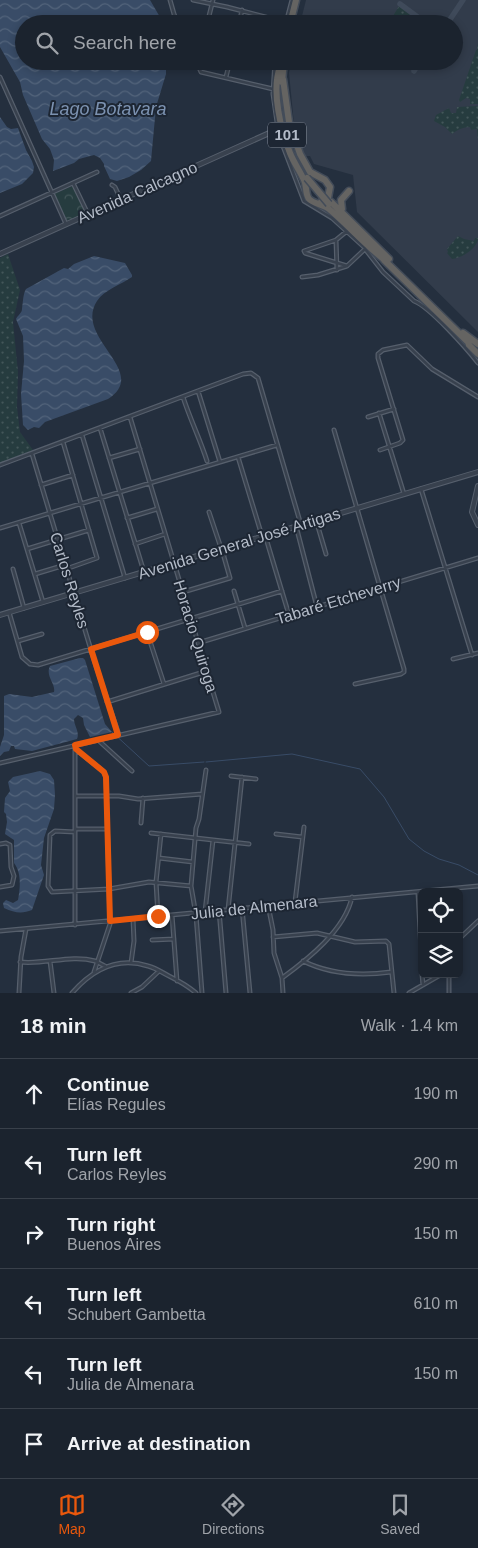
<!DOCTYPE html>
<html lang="en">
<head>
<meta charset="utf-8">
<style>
	body { margin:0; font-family:Arial,sans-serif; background:#242b36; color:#f1f3f6 }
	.controls { position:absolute; right:15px; bottom:15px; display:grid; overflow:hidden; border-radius:8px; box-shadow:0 2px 8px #0003 }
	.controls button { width:45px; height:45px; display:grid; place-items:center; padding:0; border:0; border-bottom:1px solid #39404a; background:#1b232e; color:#f1f3f6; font:25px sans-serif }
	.stop { position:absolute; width:15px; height:15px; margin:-11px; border:4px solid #ea580c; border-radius:50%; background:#fff }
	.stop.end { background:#ea580c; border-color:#fff; box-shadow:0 1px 5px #0008 }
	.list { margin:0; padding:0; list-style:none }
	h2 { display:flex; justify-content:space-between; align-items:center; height:65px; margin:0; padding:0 20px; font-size:21px }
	h2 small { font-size:16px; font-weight:400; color:#a0a4aa }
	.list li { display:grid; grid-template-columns:32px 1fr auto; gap:15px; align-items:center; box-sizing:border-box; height:70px; padding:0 20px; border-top:1px solid #39404a }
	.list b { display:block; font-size:19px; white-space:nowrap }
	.list p { margin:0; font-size:16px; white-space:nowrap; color:#a0a4aa }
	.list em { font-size:16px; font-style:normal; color:#a0a4aa }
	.icon { flex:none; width:28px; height:28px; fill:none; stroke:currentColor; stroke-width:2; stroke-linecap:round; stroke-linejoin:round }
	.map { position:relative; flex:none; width:478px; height:993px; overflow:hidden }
	.search { position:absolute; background:#1b232e; box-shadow:0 2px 8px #0003; left:15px; right:15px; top:15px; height:55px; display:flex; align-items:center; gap:12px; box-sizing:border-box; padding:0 18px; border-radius:28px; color:#a0a4aa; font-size:19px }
	.sheet { height:485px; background:#1b232e }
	nav { display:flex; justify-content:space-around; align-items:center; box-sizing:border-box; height:70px; border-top:1px solid #39404a; background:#1b232e; font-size:14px; color:#a0a4aa }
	nav a { display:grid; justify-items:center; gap:2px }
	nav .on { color:#ea580c }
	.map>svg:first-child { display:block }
	.airport { fill:#323c4b }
	.grass { fill:url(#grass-dots) }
	.park { fill:url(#park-crowns) }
	.water { fill:url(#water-waves) }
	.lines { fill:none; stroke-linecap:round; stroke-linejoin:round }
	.stream { stroke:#394c67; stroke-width:1 }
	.taxiway { stroke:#3f4a5a; stroke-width:5.5 }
	.minor-casing { stroke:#565f6c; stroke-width:5 }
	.tertiary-casing { stroke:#565f6c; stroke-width:6 }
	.trunk-casing { stroke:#434c59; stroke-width:9 }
	.minor { stroke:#38414e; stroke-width:2.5 }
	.tertiary { stroke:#38414e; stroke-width:4 }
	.trunk { stroke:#656462; stroke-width:6 }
	.trunk-bridge-casing { stroke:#434c59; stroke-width:9; stroke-linecap:butt }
	.trunk-bridge { stroke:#656462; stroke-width:6 }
	.route { stroke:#ea580c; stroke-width:6 }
	.labels { text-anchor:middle; stroke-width:4; stroke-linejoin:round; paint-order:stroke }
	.shield { fill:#1d2633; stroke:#878f9c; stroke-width:1 }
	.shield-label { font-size:15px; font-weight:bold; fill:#b4bcc9 }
	.street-label { font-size:16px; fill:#b4bcc9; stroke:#1d2633 }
	.water-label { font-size:18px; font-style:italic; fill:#7c92b1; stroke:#1d2633 }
</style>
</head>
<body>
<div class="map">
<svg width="478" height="993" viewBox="0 0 478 993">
	<defs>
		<pattern id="grass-dots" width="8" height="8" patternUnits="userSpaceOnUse" patternTransform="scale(1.25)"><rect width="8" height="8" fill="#263c3f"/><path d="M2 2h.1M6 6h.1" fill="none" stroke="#435659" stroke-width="1.8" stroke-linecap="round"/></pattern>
		<pattern id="park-crowns" width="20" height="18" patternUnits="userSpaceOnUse" patternTransform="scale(1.25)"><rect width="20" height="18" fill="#263c3f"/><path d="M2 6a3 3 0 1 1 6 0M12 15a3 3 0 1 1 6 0" fill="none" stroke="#435659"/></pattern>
		<pattern id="water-waves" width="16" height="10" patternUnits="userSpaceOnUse" patternTransform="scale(1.25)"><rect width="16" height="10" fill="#394c67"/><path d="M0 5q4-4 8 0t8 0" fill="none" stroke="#53647b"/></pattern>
	</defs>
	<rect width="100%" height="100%" fill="#242f3e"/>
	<path class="airport" d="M 306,0 L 478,0 L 478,332 L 357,212 L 353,175 L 314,164 L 310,156 L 305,156 L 294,124 L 289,73 L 291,61 L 454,61 L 454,24 L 300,24 Z"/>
	<path class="grass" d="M 399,6 L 424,24 L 396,24 L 394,22 L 393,16 Z
		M 478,43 L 478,104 L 470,104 L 470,99 L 466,98 L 460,102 L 459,100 L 476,50 L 477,50 Z
		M 478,106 L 478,140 L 477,129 L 471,130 L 470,127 C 463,127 457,130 452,134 L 445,127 L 434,121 L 436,115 L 449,108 L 451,113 L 456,113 L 457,107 Z
		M 458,236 L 464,239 L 474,241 L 475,238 L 478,238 C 478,248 462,258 452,259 L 447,253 L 448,252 L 447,249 Z
		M 8,254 L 20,290 L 13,322 L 18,372 L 17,407 L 20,432 L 33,450 L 0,463 L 0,258 Z"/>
	<path class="park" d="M 73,186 L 86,213 L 67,221 L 54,194 Z"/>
	<path class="water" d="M 0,0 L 150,0 L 164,24 L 24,24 L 24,61 L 166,61 L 166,74 L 156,107 L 151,161 L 141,170 L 129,177 L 117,181 L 110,179 L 104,166 L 104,164 L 100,158 L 94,155 L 79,159 L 74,163 L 53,171 L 54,160 L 50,149 L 42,139 L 23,95 L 20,82 L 0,47 Z
		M 0,117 L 7,127 L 11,129 L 18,128 L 26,150 L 32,161 L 34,167 L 33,173 L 22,184 L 0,193 Z
		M 94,256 L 125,263 L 132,275 L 132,277 C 122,284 104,290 97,301 C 73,338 151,371 108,399 L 45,422 L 39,428 L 34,427 L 28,430 L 23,425 L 21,394 L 24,361 L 23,336 L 16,319 C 18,315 22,313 22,309 C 23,302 23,294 26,289 L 64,268 L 68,269 L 74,264 Z
		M 80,658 L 83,658 L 85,660 L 105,724 L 112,732 L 90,737 L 84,725 L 83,718 L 78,715 L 74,719 C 74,726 80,732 77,739 L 32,751 L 15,749 L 14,746 L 11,746 L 9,751 L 4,752 L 0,756 L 0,747 L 4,735 L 4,696 L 9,694 L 32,697 L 54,692 C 56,684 45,676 50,666 Z
		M 40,771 L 50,774 L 54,780 L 55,795 L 54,809 L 44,838 L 41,865 L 44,875 L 32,910 C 22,914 15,913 4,908 L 3,903 L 6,900 L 13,903 L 18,900 C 20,889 22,873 14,863 L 14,840 L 5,834 L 7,822 L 6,814 L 4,812 L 5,798 L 10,791 L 8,782 L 13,777 Z"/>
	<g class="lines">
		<path class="stream" d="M 112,732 L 149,766 L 204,762
			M 206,762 L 292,754 L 360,769 L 384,797 L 409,839 L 424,851 L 439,859 L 459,865 L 478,875"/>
		<path class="taxiway" d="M 400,4 L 427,24
			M 389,22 L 392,24
			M 447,24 L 463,0
			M 414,71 L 420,61"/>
		<g class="minor-casing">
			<path id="minor" d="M 170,0 L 174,14 L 178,24
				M 193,0 L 227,7 L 289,23
				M 286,23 L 292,0
				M 207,24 L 213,0
				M 239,24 L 242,10
				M 196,61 L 201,72 L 273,89 L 274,86
				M 275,61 L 273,94 L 278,129 L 276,130 L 277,133 L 280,131 L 278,129
				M 0,77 L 66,224
				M 226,77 L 230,61
				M 278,133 L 304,201 L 332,218 L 365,248
				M 73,183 L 88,214
				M 112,185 L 115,187 L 121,200
				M 0,216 L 97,172
				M 336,240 L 304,251 L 305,253 L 347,266
				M 337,270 L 336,240 L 347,231
				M 302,277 L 318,275 L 347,266 L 365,249 L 383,272 L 414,301 C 430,307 467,349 478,363
				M 198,391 L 220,462
				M 183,397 C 190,419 200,439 207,461
				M 379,413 L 404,494
				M 368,417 L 394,409
				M 100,428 L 144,572
				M 334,430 L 404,669 L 404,672 L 401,674 L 355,684
				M 82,435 L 125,578
				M 63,442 L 97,558 L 66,569
				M 380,450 L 400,443 L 403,440 L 378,358 L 378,354 L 383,350 L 407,345 L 432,369 L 478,397
				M 32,454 L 94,660 L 119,735
				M 238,457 L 262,536
				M 109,458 L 140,449
				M 0,465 L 243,374 L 251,373 L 258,378 L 301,525
				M 41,485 L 73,475
				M 421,489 L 472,655
				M 209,512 L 221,548
				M 127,518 L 157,509
				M 316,520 L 326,554
				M 19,523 L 43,602
				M 296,526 L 317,607
				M 0,528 L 277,445
				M 265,535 L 289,615
				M 135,544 L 165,534
				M 27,549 L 89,530
				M 13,569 L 24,608
				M 35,574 L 65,565
				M 234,591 L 245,628
				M 183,592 L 230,578 L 224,557 L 224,548
				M 9,612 L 22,657 L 30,664 L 38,665 L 282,591
				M 147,632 L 164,684
				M 18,641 L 42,634
				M 198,643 L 478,558
				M 453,659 L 478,653
				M 107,702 L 207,671
				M 98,740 L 132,771
				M 75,749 L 103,771 L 106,777 L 110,924 L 94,972
				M 0,763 L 219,712 L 130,417
				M 231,776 L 256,779
				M 75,796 L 119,796 L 138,799 L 202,794
				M 141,823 L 143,798
				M 75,829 L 107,829
				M 75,832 L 55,831 L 50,835 L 48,886 L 52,892 L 109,889 L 149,882 L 191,886
				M 151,833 L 249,844
				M 276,834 L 302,837
				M 0,844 L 6,843 L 10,845 L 11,867 L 14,876 L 12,885 L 0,887
				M 159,858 L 193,862
				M 418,892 L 422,969
				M 295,902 L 304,827
				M 268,905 L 273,930 L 274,953 L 282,978 L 283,993
				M 242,908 L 250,993
				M 219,910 L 226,993
				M 228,910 L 242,777
				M 205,912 L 213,840
				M 172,915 L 177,981
				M 158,916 L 156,882 L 161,834
				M 75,925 L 75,749
				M 0,931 L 478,886
				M 273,937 L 317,933 L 355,942 L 386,941 L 389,944 L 394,993
				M 459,939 L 478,921
				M 152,940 L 174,939
				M 50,961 L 54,993
				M 303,961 C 331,975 361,976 391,972
				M 20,962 C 44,965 71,954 95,961 C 98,962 102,965 105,966
				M 131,963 L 134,941 L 133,919
				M 422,974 L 423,985
				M 449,974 L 449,993
				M 282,978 C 308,959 345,930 352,897
				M 19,993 L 21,957 L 26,929
				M 72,993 C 92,970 117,956 148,966 C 156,968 163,973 169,976 C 179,981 188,986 196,993
				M 131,993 L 142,987 L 159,971
				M 202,993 L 196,915 L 191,886 L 196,828 L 199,819 L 206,770
				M 409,993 L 442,974"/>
		</g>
		<g class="tertiary-casing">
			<path id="tertiary" d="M 0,254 L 276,130
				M 478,486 L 472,512 L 478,525
				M 0,615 L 478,472"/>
		</g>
		<g class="trunk-casing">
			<path id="trunk" d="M 290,24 L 296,0
				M 280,67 C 271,90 281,131 290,153 C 294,163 300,171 304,180 C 307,186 305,194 309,199 C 314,204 323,204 329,209 C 349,226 365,245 386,261
				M 283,79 L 289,122 L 300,154 L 310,172 L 325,180 L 330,187 L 328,198 L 321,202
				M 282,82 L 284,61
				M 331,202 L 389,259
				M 342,209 L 341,200 L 349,191
				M 384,260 L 468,342 L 469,345 L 478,354
				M 463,333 L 478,344"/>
		</g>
		<use href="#minor" class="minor"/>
		<use href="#tertiary" class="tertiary"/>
		<use href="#trunk" class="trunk"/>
		<g class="trunk-bridge-casing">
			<path id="trunk-bridge" d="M 307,178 L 329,204"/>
		</g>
		<use href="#trunk-bridge" class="trunk-bridge"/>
	</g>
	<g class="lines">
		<path class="route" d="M 147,632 L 91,649 L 118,735 L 75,745 L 76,749 L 104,772 L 106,777 L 110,921 L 158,916"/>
	</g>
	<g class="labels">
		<rect class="shield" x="268" y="122.5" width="38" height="25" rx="4"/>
		<g class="shield-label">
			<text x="287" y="140">101</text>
		</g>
		<g class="street-label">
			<text transform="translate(137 192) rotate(-24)" y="6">Avenida Calcagno</text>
			<text transform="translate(239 543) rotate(-17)" y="6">Avenida General José Artigas</text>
			<text transform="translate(70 580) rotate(73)" y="6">Carlos Reyles</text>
			<text transform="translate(338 600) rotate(-17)" y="6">Tabaré Etcheverry</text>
			<text transform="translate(196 636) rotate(73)" y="6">Horacio Quiroga</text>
			<text transform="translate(254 907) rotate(-6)" y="6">Julia de Almenara</text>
		</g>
		<g class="water-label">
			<text x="108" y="115">Lago Botavara</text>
		</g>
	</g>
</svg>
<div class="controls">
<button><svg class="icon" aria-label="locate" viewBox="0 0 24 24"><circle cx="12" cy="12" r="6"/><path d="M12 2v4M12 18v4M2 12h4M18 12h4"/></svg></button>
<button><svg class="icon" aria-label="layers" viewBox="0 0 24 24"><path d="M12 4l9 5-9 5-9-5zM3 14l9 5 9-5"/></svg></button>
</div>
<div class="stop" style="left:147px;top:632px"></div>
<div class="stop end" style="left:158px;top:916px"></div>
<div class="search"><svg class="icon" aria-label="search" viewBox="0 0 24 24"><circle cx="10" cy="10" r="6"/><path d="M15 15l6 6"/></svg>Search here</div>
</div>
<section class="sheet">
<h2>18 min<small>Walk · 1.4 km</small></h2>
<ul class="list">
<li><svg class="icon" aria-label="ahead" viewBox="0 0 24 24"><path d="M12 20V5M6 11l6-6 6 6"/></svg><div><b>Continue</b><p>Elías Regules</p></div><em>190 m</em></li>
<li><svg class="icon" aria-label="left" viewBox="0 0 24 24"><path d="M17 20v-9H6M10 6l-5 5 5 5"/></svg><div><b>Turn left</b><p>Carlos Reyles</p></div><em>290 m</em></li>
<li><svg class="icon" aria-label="right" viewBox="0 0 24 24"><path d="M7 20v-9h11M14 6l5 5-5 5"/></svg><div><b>Turn right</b><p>Buenos Aires</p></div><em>150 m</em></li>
<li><svg class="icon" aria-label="left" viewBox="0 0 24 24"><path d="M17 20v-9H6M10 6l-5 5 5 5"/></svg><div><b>Turn left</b><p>Schubert Gambetta</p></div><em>610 m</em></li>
<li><svg class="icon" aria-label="left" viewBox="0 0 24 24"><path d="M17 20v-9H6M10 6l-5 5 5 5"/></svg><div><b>Turn left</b><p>Julia de Almenara</p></div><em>150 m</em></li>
<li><svg class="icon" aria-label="arrive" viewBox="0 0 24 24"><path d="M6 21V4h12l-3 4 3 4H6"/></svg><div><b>Arrive at destination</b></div></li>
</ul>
</section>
<nav>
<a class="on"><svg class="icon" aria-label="map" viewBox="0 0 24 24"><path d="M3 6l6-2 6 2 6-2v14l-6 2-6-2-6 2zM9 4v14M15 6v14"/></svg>Map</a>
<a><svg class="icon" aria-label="directions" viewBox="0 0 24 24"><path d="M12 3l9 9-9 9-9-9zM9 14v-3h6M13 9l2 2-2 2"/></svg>Directions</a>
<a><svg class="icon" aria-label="saved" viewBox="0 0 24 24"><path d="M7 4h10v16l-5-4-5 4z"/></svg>Saved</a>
</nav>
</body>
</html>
